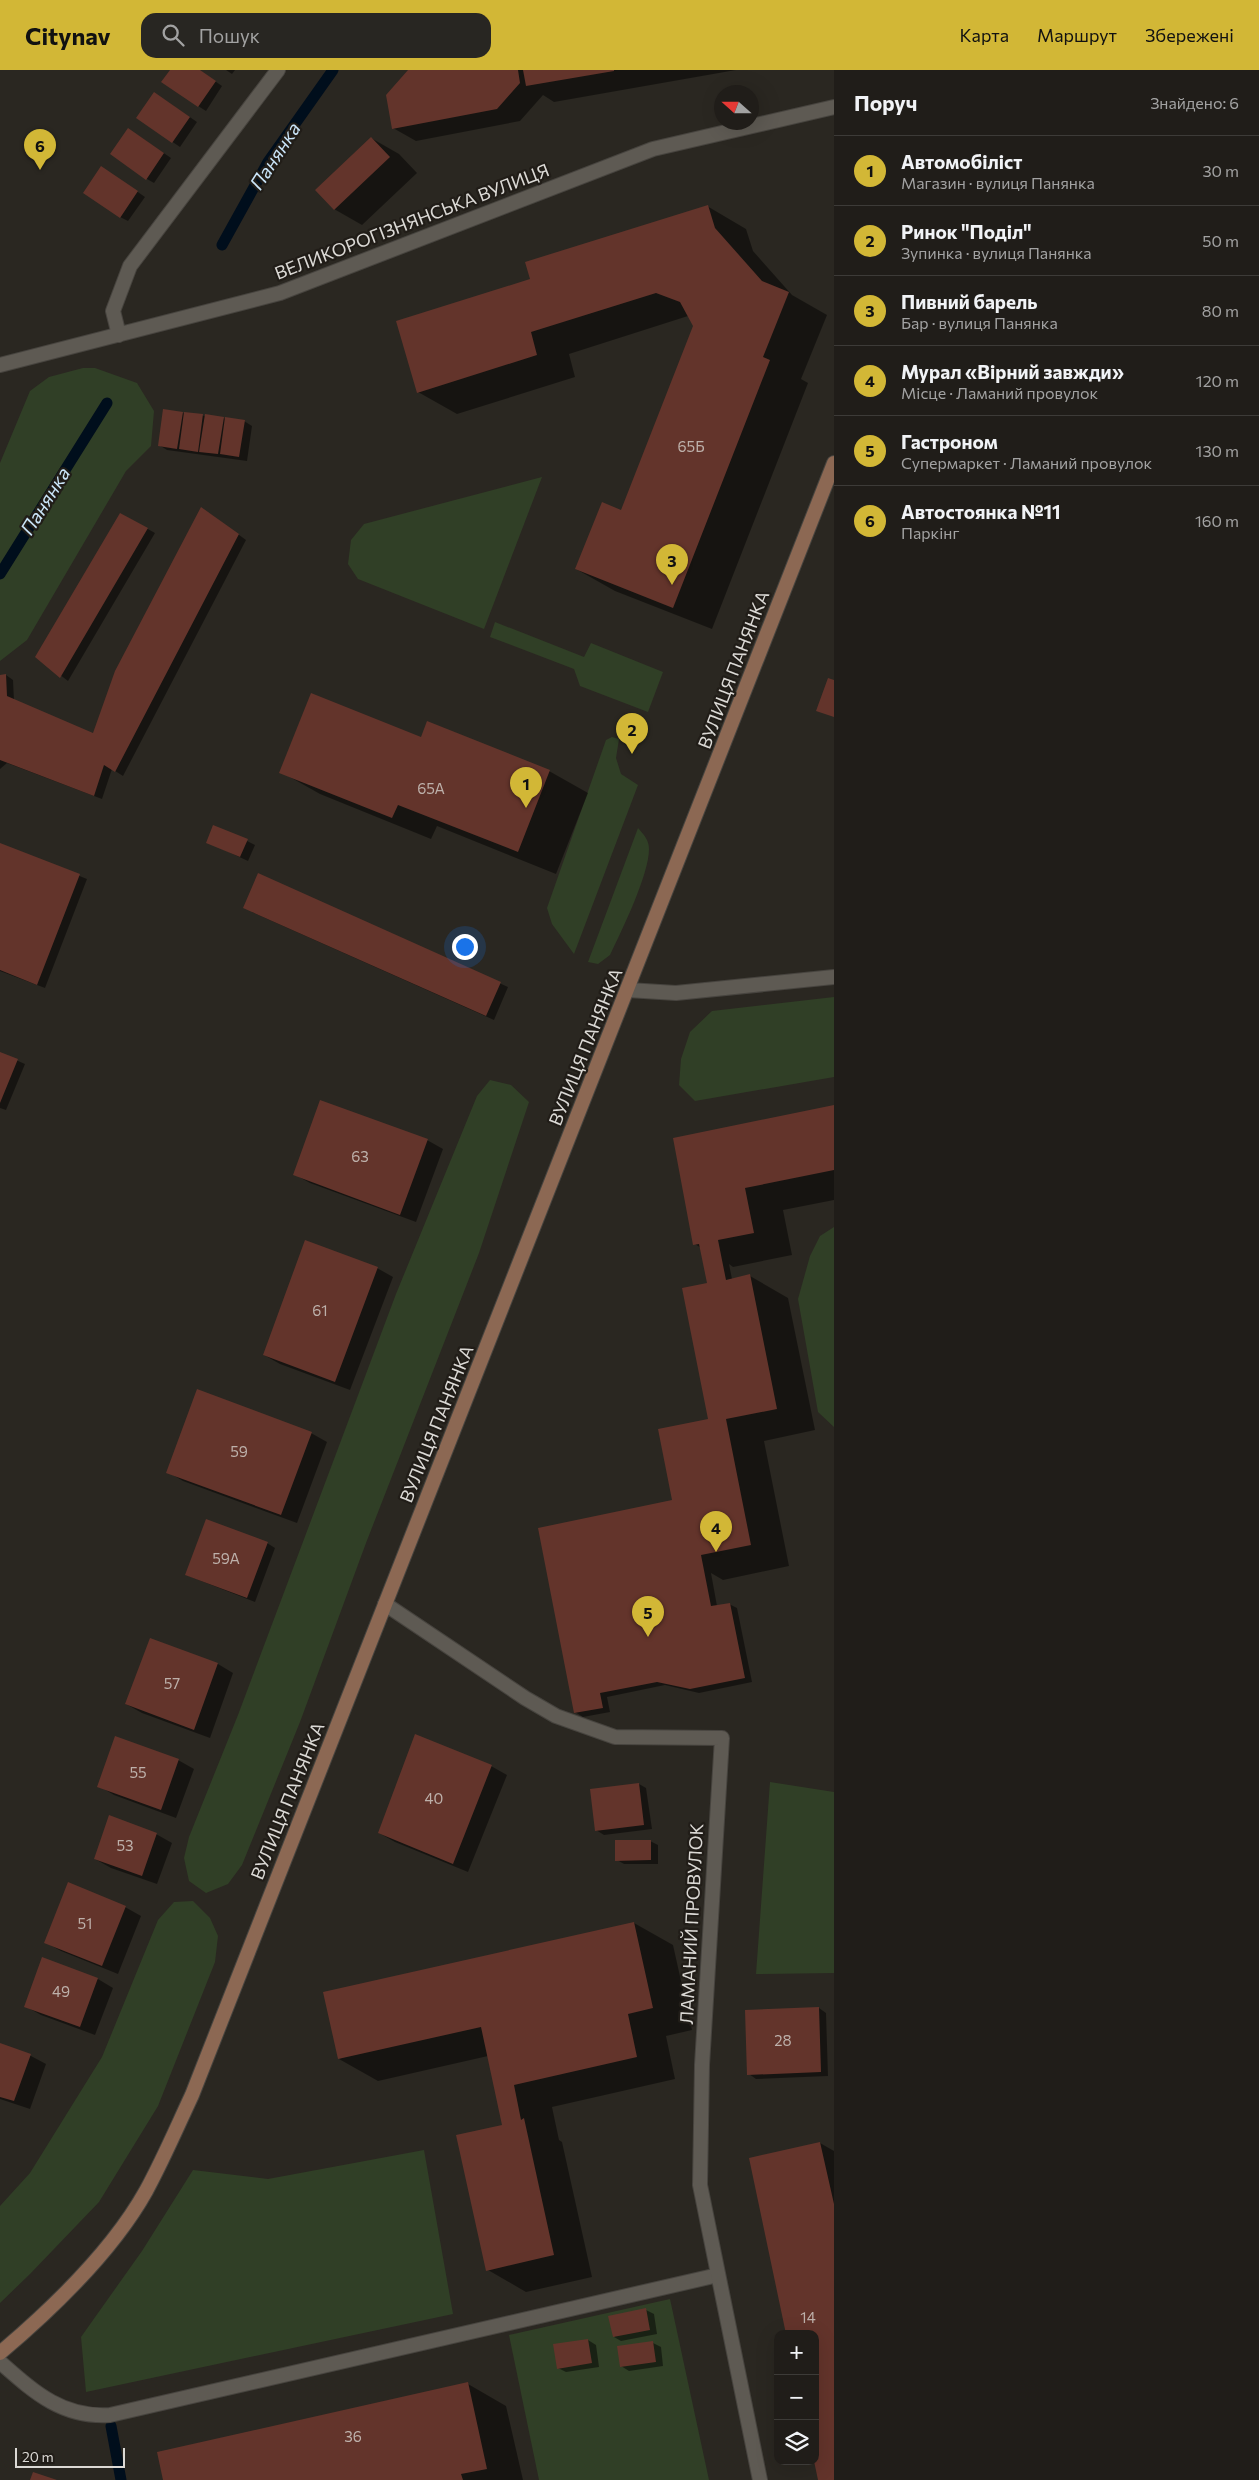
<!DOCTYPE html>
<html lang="uk">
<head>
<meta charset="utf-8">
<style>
	body { margin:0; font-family:Commissioner,sans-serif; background:#282622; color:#f1f3f6 }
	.controls { position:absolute; right:15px; bottom:15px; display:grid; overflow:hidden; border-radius:10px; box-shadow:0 5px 20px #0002 }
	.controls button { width:45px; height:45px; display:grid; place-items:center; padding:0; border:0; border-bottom:1px solid #3d3b38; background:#201d19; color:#f1f3f6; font:25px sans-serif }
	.compass { position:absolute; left:714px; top:15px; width:45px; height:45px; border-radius:50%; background:#201d19; box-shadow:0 5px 20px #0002; rotate:291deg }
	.scale { position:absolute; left:15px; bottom:12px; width:110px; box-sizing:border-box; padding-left:5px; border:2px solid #dbd9d5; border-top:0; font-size:14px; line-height:18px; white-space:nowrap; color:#dbd9d5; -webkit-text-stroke:4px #211d18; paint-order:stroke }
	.you { position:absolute; left:464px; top:876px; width:18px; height:18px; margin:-12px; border:4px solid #fff; border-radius:50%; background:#1a73e8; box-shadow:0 0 0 8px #1a73e833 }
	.badge { display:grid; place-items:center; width:32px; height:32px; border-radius:50%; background:#d2b736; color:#111; font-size:16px; font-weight:700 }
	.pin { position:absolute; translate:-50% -41px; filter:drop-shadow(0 1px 2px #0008) }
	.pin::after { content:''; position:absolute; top:26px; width:18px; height:15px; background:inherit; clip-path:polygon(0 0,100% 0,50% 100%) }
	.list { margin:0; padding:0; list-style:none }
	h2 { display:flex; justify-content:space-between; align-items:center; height:65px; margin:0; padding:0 20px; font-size:21px }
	h2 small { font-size:16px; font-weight:400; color:#a2a2a2 }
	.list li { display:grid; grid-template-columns:32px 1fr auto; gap:15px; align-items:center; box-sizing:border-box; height:70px; padding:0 20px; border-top:1px solid #3d3b38 }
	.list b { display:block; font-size:19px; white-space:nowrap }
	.list p { margin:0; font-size:16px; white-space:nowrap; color:#a2a2a2 }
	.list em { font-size:16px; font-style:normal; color:#a2a2a2 }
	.icon { flex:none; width:28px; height:28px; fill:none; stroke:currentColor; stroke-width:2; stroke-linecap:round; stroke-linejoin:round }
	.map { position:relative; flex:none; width:834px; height:2410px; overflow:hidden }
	header { display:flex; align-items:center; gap:30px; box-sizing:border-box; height:70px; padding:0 25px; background:#d2b736; color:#111 }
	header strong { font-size:24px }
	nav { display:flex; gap:28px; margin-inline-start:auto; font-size:18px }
	.search { width:350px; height:45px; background:#282622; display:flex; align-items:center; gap:12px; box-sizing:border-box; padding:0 18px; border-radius:15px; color:#a2a2a2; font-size:19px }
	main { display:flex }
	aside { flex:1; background:#201d19 }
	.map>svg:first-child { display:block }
	.green { fill:#303f26 }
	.shadow { fill:#0007 }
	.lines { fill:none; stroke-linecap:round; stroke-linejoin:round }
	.stream { stroke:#000e1c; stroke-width:11 }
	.building { fill:#63342b }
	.service-casing { stroke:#47443f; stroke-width:16 }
	.minor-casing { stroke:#47443f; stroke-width:16 }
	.secondary-casing { stroke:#47443f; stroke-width:16 }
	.service { stroke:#5e5a53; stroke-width:14 }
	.minor { stroke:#5e5a53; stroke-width:14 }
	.secondary { stroke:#8c6853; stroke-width:14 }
	.labels { text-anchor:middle; stroke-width:4.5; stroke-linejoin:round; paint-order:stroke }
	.number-label { font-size:15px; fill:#bdb0aa }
	.street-label { font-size:18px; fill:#dbd9d5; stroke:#211d18 }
	.water-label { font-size:19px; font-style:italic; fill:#cae5f9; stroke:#211d18 }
</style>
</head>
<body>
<header>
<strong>Citynav</strong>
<div class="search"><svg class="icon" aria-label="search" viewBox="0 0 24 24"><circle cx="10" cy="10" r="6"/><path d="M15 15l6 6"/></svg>Пошук</div>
<nav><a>Карта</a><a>Маршрут</a><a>Збережені</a></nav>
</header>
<main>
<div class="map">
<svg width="834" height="2410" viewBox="0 0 834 2410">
	<rect width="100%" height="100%" fill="#2a2721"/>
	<path class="green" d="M 83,298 L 95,298 L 137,313 L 154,341 L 151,376 L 126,401 L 27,570 L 0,591 L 0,393 L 30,321 L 49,307 Z
		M 542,407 L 484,559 L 358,509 L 348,494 L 351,470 L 364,454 Z
		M 495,552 L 584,587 L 591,573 L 663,602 L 648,642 L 580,616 L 574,599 L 490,567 Z
		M 612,667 L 619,669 L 616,688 L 621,704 L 638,715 L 574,884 L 552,854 L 547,838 L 606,670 Z
		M 638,758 C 644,765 649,770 649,779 C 649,805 622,860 610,885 L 598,894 L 588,892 Z
		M 834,927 L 834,1007 L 695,1031 L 679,1015 L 681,989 L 690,962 L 712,941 Z
		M 490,1010 L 511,1015 L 529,1032 L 479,1183 L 366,1473 L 300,1652 L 242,1795 L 228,1814 L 206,1823 L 189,1811 L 184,1788 L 189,1767 L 238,1645 L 396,1224 L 477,1026 Z
		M 834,1157 L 834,1357 L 818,1342 L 798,1229 L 810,1186 L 820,1166 Z
		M 770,1712 L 834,1722 L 834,1903 L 756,1904 Z
		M 193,1831 L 210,1848 L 218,1866 L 215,1892 L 158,2036 L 99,2132 L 30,2204 L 0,2233 L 0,2136 L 30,2103 L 102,1987 L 158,1850 L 174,1832 Z
		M 424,2080 L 453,2244 L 86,2322 L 81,2267 L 142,2181 L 193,2100 L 268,2109 Z
		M 670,2229 L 709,2410 L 539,2410 L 509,2265 Z"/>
	<path class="shadow" d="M 171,0 L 199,0 L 222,16 L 206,41 L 198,36 Z
		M 226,0 L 235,0 L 232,4 Z
		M 410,0 L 736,0 L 554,32 L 543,25 L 520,51 L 416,71 L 393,58 Z
		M 162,28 L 197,52 L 180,77 L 137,48 Z
		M 136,64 L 171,88 L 154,113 L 147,109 Z
		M 371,68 L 399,84 L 417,103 L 362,155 L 334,139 Z
		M 109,102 L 145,127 L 128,151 L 120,147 Z
		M 707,136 L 746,159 L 753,181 L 792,225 L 827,245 L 801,309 L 808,313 L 712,559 L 615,521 L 576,499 L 622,441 L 695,256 L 688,246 L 569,284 L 575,307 L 457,344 L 418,322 L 532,210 Z
		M 182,343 L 244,351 L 252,356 L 247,391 L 167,380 L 159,375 Z
		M 209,443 L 246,470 L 123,706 L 112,699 L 102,729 L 7,693 L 0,699 L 0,606 L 6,605 L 13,610 L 14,631 L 94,665 Z
		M 121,444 L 155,463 L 68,611 L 37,587 Z
		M 421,668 L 549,701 L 588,723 L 556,804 L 437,756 L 431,769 L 320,724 L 281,702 Z
		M 247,771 L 255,775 L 248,791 L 207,772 Z
		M 0,774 L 87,809 L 45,918 L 0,901 Z
		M 259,805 L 508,917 L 494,950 L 252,842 Z
		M 0,983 L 25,994 L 6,1040 L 0,1038 Z
		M 834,1037 L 834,1130 L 783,1140 L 792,1185 L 733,1197 L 729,1194 L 732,1209 L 750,1206 L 788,1228 L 815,1360 L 764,1371 L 789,1496 L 723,1510 L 711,1503 L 717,1536 L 729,1534 L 737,1538 L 752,1612 L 699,1623 L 665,1615 L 607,1627 L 610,1642 L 583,1647 L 575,1642 L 710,1350 L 708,1214 L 701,1178 L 695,1174 L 674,1069 Z
		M 427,1070 L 443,1079 L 416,1152 L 310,1113 L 294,1104 Z
		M 377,1198 L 393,1207 L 350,1320 L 280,1294 L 264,1285 Z
		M 311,1363 L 327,1372 L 297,1453 L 183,1411 L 168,1402 Z
		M 267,1473 L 275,1478 L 255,1532 L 186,1505 Z
		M 150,1570 L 218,1594 L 233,1603 L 210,1668 L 142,1643 L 126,1634 Z
		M 178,1690 L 194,1699 L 176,1748 L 114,1725 L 99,1716 Z
		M 491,1696 L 507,1705 L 468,1802 L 395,1772 L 379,1763 Z
		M 639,1714 L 646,1718 L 652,1759 L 604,1765 L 596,1760 Z
		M 156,1764 L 172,1773 L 157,1814 L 111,1798 L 95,1789 Z
		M 650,1771 L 658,1775 L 658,1794 L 624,1794 L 617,1790 Z
		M 125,1837 L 141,1846 L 118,1904 L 61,1881 L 45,1872 Z
		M 634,1853 L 673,1875 L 692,1960 L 666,1966 L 675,2009 L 552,2037 L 559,2070 L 562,2072 L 592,2207 L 526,2222 L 488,2200 L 504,2056 L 488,1986 L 378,2011 L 339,1989 Z
		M 98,1909 L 113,1918 L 95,1965 L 41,1945 L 25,1936 Z
		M 819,1938 L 826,1943 L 828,2006 L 756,2009 L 749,2004 Z
		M 0,1974 L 31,1986 L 46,1994 L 30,2039 L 0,2029 Z
		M 820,2073 L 834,2081 L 834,2410 L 820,2410 L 815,2264 L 750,2089 Z
		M 646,2240 L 654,2244 L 657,2264 L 621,2271 L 614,2267 Z
		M 588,2270 L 596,2275 L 599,2297 L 566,2302 L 558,2298 Z
		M 653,2273 L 661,2277 L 663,2296 L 629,2301 L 621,2296 Z
		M 468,2314 L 506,2336 L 523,2410 L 164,2410 Z"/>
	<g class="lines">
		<path class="stream" d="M 222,175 L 268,92 L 333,0
			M 0,504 L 107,333
			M 111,2356 L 121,2410"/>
	</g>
	<path class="building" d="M 170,0 L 200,0 L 216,11 L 198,37 L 161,12 Z
		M 408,0 L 518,0 L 520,13 L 497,39 L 392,59 L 386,25 Z
		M 523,0 L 614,0 L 614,1 L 526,16 Z
		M 154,22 L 190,47 L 172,73 L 136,48 Z
		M 128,58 L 164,83 L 146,110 L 110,84 Z
		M 371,67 L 390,87 L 334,140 L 315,120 Z
		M 101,96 L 138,121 L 120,148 L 83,123 Z
		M 708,135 L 715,158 L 762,211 L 789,222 L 763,287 L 770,290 L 673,538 L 575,499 L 602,432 L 621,440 L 693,256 L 680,232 L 656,223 L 531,262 L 537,285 L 417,323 L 396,251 L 530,209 L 525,192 Z
		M 163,339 L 183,342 L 177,379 L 158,376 Z
		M 184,342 L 203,344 L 198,382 L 179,379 Z
		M 205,344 L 224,347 L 218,384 L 199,382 Z
		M 225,347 L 245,350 L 239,387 L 220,384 Z
		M 201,437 L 239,464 L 115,702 L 104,695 L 94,726 L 0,690 L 0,605 L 6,604 L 7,626 L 93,663 L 115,601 Z
		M 120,443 L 148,458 L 60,608 L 35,587 Z
		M 828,608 L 834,610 L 834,647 L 816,641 Z
		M 311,623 L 421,667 L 427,651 L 550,700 L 518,782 L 398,735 L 392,748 L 279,703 Z
		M 213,755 L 248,769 L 240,787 L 206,773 Z
		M 0,773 L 80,804 L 37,915 L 0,900 Z
		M 258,803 L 501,912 L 486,946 L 243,838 Z
		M 0,982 L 18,989 L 0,1033 Z
		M 320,1030 L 428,1069 L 400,1145 L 293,1105 Z
		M 834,1035 L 834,1100 L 745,1118 L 754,1163 L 718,1170 L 726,1210 L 750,1204 L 777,1339 L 726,1349 L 751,1475 L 701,1485 L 711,1536 L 730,1533 L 745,1608 L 690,1619 L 657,1612 L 600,1623 L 603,1638 L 574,1643 L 538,1458 L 672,1430 L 658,1359 L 708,1349 L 682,1218 L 707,1213 L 699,1174 L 693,1175 L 673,1068 Z
		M 305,1170 L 378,1197 L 335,1312 L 263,1285 Z
		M 197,1319 L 312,1362 L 281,1445 L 166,1403 Z
		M 206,1449 L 268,1472 L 247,1528 L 185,1505 Z
		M 150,1568 L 218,1593 L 194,1660 L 125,1634 Z
		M 415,1664 L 492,1695 L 453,1794 L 378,1763 Z
		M 115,1666 L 179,1689 L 161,1740 L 97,1717 Z
		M 639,1713 L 644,1755 L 595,1761 L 590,1719 Z
		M 109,1745 L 157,1763 L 142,1806 L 94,1789 Z
		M 615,1770 L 651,1770 L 651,1790 L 615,1791 Z
		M 68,1812 L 126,1836 L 102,1896 L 44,1873 Z
		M 634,1852 L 653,1938 L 628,1944 L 637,1987 L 514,2015 L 521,2050 L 524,2048 L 554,2185 L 486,2201 L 456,2065 L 502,2055 L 481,1957 L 338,1989 L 323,1922 Z
		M 42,1887 L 98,1908 L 80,1957 L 24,1937 Z
		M 819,1937 L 821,2002 L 747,2005 L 745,1940 Z
		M 0,1973 L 31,1984 L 14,2031 L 0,2027 Z
		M 820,2072 L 834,2134 L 834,2410 L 818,2410 L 814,2391 L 815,2264 L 786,2264 L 749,2088 Z
		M 646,2238 L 650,2260 L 613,2267 L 608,2246 Z
		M 588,2269 L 592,2293 L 557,2299 L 553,2274 Z
		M 653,2271 L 656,2292 L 620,2297 L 617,2276 Z
		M 468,2312 L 487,2399 L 461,2404 L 463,2410 L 163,2410 L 157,2382 Z
		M 33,2402 L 57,2410 L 30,2410 Z"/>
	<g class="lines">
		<g class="service-casing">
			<path id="service" d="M 628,920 L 676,923 L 834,907
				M 0,2292 C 34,2322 62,2348 110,2345 L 718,2205"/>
		</g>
		<g class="minor-casing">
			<path id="minor" d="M 119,265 L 113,241 L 130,196 L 278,0
				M 0,295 L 280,223 L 653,79 L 834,37
				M 385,1534 L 525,1628 L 556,1646 L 615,1667 L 722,1668 L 702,1995 L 700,2115 L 760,2410"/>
		</g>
		<g class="secondary-casing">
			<path id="secondary" d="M 0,2283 C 52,2239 112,2182 146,2121 C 163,2090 177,2057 192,2025 L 834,393"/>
		</g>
		<use href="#service" class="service"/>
		<use href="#minor" class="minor"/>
		<use href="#secondary" class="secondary"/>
	</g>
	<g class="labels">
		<g class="number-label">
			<text x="691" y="382">65Б</text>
			<text x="431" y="724">65А</text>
			<text x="360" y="1092">63</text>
			<text x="320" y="1246">61</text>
			<text x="239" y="1387">59</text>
			<text x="226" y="1494">59А</text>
			<text x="172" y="1619">57</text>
			<text x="138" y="1708">55</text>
			<text x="434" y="1734">40</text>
			<text x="125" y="1781">53</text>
			<text x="85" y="1859">51</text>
			<text x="61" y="1927">49</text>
			<text x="783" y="1976">28</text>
			<text x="808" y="2253">14</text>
			<text x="353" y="2372">36</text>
		</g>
		<g class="street-label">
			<text transform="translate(412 152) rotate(-21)" y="6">ВЕЛИКОРОГІЗНЯНСЬКА ВУЛИЦЯ</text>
			<text transform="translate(734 600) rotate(-69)" y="6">ВУЛИЦЯ ПАНЯНКА</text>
			<text transform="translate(586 977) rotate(-68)" y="6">ВУЛИЦЯ ПАНЯНКА</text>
			<text transform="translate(437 1354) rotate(-68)" y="6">ВУЛИЦЯ ПАНЯНКА</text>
			<text transform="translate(288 1731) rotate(-68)" y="6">ВУЛИЦЯ ПАНЯНКА</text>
			<text transform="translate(692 1854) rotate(-87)" y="6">ЛАМАНИЙ ПРОВУЛОК</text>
		</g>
		<g class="water-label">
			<text transform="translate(275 86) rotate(-57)" y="7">Панянка</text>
			<text transform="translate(45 431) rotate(-58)" y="7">Панянка</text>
		</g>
	</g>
</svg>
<div class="controls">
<button>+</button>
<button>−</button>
<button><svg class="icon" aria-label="layers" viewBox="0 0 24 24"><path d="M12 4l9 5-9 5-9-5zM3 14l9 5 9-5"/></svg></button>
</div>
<svg class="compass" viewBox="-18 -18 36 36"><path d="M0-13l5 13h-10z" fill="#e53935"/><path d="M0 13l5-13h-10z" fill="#a2a2a2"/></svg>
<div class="scale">20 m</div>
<div class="you"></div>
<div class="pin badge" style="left:526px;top:738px">1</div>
<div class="pin badge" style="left:632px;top:684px">2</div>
<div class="pin badge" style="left:672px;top:515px">3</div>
<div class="pin badge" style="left:716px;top:1482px">4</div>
<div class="pin badge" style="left:648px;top:1567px">5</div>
<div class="pin badge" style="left:40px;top:100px">6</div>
</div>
<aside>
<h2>Поруч<small>Знайдено: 6</small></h2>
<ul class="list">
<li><span class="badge">1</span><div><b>Автомобіліст</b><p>Магазин · вулиця Панянка</p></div><em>30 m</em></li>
<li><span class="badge">2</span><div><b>Ринок &quot;Поділ&quot;</b><p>Зупинка · вулиця Панянка</p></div><em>50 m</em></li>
<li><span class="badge">3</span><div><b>Пивний барель</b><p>Бар · вулиця Панянка</p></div><em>80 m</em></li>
<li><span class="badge">4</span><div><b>Мурал «Вірний завжди»</b><p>Місце · Ламаний провулок</p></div><em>120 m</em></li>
<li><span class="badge">5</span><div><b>Гастроном</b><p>Супермаркет · Ламаний провулок</p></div><em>130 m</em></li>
<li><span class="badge">6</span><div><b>Автостоянка №11</b><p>Паркінг</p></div><em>160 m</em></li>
</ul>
</aside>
</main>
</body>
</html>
